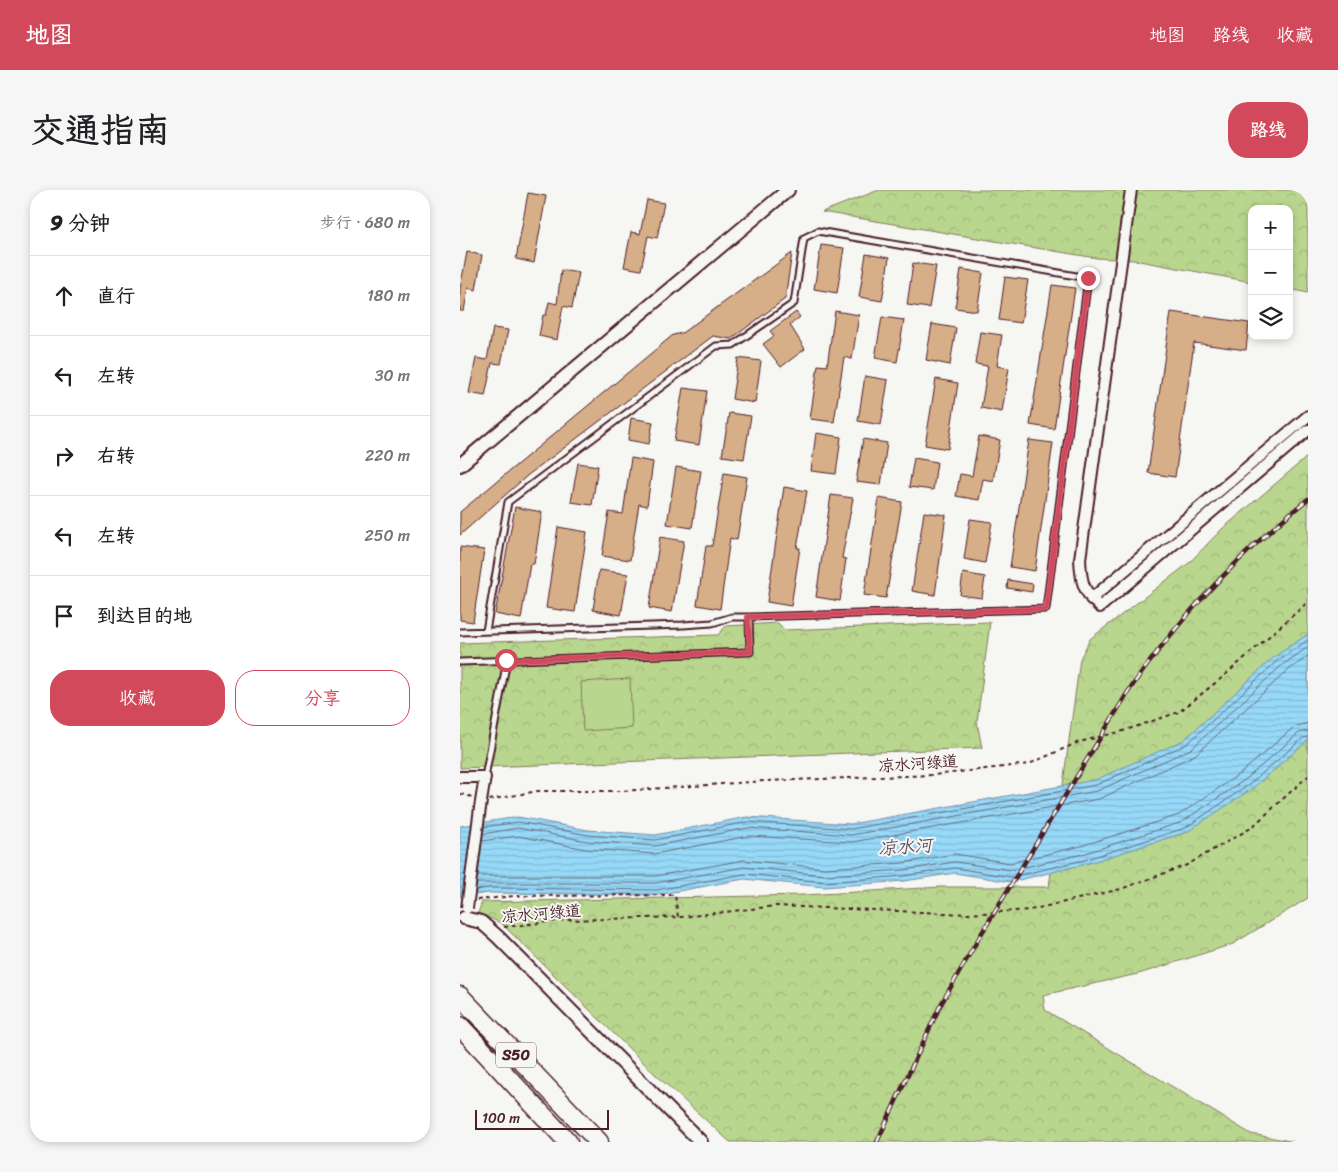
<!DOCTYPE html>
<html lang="zh">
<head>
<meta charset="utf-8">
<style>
	body { margin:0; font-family:Sriracha,"LXGW WenKai TC",sans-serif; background:#f6f6f6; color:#202124 }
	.controls { position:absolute; right:15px; top:15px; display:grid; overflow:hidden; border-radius:10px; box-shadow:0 2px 8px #0003 }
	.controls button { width:45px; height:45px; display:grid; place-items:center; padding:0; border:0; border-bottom:1px solid #e0e0e0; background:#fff; color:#202124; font:25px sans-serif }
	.scale { position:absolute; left:15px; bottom:12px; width:134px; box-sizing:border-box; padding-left:5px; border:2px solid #4a1f2b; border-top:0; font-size:14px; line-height:18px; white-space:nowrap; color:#4a1f2b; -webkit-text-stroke:4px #f6f6f2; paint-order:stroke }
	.stop { position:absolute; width:15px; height:15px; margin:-11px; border:4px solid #d1495b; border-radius:50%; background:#fff }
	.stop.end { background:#d1495b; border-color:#fff; box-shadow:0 1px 5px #0008 }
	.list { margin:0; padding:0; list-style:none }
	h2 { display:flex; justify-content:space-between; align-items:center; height:65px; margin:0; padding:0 20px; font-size:21px }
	h2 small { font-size:16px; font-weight:400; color:#757577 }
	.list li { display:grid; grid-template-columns:32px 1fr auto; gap:15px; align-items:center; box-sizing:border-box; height:80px; padding:0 20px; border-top:1px solid #e0e0e0 }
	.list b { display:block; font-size:19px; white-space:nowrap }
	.list em { font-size:16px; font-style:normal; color:#757577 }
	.actions { display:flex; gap:10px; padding:15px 20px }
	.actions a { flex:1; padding:11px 0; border:1px solid #d1495b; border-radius:20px; text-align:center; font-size:18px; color:#d1495b }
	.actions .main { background:#d1495b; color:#fff }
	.icon { flex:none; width:28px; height:28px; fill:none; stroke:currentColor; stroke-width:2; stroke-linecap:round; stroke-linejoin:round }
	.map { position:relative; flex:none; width:848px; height:952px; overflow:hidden; border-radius:20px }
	header { display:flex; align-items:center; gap:30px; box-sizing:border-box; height:70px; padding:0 25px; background:#d1495b; color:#fff }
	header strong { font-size:24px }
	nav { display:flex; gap:28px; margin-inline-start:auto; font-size:18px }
	.intro { display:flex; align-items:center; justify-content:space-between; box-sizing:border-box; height:120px; padding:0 30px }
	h1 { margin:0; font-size:35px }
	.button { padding:12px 22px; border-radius:20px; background:#d1495b; color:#fff; font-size:18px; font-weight:700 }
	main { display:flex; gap:30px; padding:0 30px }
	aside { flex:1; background:#fff; border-radius:20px; box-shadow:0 2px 8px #0003 }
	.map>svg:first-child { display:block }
	.park { fill:url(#park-crowns); stroke:#827a5c }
	.garden { fill:#b9d68e; stroke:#827a5c }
	.water { fill:url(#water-rules); stroke:#788fa6 }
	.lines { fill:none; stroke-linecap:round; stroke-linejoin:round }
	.shore { stroke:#68697d; stroke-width:1 }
	.building { fill:#d6ae87; stroke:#4a1f2b }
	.service-casing { stroke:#4a1f2b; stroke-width:9 }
	.minor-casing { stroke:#4a1f2b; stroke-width:14 }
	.tertiary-casing { stroke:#4a1f2b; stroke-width:16 }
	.motorway-casing { stroke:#4a1f2b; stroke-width:21 }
	.path { stroke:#4a1f2b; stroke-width:2; stroke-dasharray:4 4; stroke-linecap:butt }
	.service { stroke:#f6f6f2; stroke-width:5 }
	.minor { stroke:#f6f6f2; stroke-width:10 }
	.tertiary { stroke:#f6f6f2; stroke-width:12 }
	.motorway { stroke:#f6f6f2; stroke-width:18 }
	.rail-casing { stroke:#4a1f2b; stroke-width:4.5 }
	.rail { stroke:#f6f6f2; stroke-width:2.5; stroke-dasharray:8; stroke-linecap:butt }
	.minor-bridge-casing { stroke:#4a1f2b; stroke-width:14; stroke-linecap:butt }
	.minor-bridge { stroke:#f6f6f2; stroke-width:10 }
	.route { stroke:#d1495b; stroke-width:6 }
	.labels { text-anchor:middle; stroke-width:4; stroke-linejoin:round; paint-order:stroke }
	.shield { fill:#f6f6f2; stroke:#7e6067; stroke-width:1 }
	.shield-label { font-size:15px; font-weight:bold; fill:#4a1f2b }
	.street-label { font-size:16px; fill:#4a1f2b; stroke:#f6f6f2 }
	.water-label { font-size:18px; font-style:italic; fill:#5d4e5e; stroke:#f6f6f2 }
</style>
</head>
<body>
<header>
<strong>地图</strong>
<nav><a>地图</a><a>路线</a><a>收藏</a></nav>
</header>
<div class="intro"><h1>交通指南</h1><a class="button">路线</a></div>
<main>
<aside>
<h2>9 分钟<small>步行 · 680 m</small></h2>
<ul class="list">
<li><svg class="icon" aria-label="ahead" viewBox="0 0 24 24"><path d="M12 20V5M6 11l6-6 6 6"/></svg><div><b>直行</b></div><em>180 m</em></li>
<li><svg class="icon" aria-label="left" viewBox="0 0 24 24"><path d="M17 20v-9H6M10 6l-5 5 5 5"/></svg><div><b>左转</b></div><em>30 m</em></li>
<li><svg class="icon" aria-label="right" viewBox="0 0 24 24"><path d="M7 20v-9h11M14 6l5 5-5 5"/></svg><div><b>右转</b></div><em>220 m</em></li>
<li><svg class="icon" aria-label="left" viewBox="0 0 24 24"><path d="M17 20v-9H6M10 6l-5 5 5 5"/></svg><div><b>左转</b></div><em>250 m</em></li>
<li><svg class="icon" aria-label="arrive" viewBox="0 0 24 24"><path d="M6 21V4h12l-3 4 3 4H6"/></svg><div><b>到达目的地</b></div></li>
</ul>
<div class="actions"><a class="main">收藏</a><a>分享</a></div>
</aside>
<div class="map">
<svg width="848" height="952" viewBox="0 0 848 952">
	<defs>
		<pattern id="park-crowns" width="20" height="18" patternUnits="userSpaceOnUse" patternTransform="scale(1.25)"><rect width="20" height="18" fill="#b9d68e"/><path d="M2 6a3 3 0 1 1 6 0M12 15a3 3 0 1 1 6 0" fill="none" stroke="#a1b77b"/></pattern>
		<pattern id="water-rules" width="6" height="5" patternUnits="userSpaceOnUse" patternTransform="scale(1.25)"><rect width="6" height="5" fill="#96d9f8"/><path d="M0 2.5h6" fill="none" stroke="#83bad5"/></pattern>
	</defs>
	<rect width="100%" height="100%" fill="#f6f6f2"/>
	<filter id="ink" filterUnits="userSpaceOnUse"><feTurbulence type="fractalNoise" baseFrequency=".02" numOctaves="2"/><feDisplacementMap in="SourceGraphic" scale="10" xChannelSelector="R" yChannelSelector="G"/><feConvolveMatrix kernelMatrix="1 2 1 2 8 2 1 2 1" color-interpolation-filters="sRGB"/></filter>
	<g filter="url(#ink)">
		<path class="park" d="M 419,0 L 848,0 L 848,103 L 829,99 L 829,19 L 792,19 L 792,92 L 674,70 L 636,68 L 362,22 Z
			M 848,266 L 848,708 L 773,754 L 682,783 L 583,805 L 585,820 L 791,944 L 836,952 L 270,952 L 196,885 L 41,733 L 18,723 L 22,712 L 345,705 L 481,697 L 589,697 L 620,469 L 630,449 L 729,373 L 761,340 Z
			M 530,432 L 517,532 L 522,558 L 0,578 L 0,453 L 258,445 L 266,436 L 318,433 L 325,440 Z"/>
		<path class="garden" d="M 170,489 L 172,538 L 123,541 L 121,492 Z"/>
		<path class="water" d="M 848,444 L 848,550 L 793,598 L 727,642 L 626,674 L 551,692 L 495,683 L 445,691 L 364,697 L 284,689 L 197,705 L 29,703 L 0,707 L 0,636 L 58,627 L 128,640 L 195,645 L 287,627 L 391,634 L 635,590 L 724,550 L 814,467 Z"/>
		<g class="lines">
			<path class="shore" d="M 24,637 L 58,632 L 128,645 L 195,650 L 288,632 L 391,639 L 636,595 L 727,554 L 817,471 L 848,450
				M 23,644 L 58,638 L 127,651 L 195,656 L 288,638 L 391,645 L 637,601 L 731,559 L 821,476 L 848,457
				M 22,651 L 58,646 L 126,659 L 194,664 L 289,646 L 392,652 L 639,609 L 735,565 L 826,482 L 848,466
				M 18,686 L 196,686 L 284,670 L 365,678 L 443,673 L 495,664 L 550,673 L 621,656 L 719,625 L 781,583 L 834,537 L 848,533
				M 17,693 L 196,693 L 284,677 L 365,685 L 444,680 L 495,672 L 551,680 L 623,664 L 722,632 L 786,589 L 839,543 L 848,541
				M 16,700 L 29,698 L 197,700 L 284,684 L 365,692 L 444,686 L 495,678 L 551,687 L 624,670 L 725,638 L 790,594 L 843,548 L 848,547"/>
		</g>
		<path class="building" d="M 68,3 L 86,6 L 74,73 L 56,69 Z
			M 187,10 L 204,13 L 197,48 L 188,46 L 181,80 L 164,77 L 171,42 L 180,44 Z
			M 361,55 L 384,58 L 377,103 L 354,99 Z
			M 7,62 L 22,65 L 16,100 L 8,98 L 4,121 L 0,121 L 0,99 Z
			M 332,63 L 325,109 L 271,149 L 253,146 L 68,285 L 0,345 L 0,322 L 213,145 L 222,143 Z
			M 406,64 L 429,68 L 422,111 L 399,107 Z
			M 453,73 L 476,76 L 469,118 L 447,115 Z
			M 501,79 L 523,83 L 517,121 L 495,118 Z
			M 101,80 L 119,83 L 112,118 L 103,116 L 97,150 L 79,146 L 83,125 L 86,125 L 89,112 L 97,114 Z
			M 545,87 L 568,90 L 561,133 L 539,130 Z
			M 592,95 L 615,98 L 594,239 L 570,235 Z
			M 375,121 L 399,125 L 392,169 L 384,167 L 374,232 L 350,229 L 358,175 L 367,176 Z
			M 336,122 L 340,127 L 330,135 L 345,159 L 321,177 L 303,154 L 314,146 L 310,141 Z
			M 711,122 L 789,133 L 786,160 L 734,153 L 715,287 L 688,283 Z
			M 422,127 L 444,130 L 437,172 L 415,168 Z
			M 472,134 L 496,138 L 490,175 L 466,170 Z
			M 33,138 L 48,140 L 41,174 L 32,173 L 25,206 L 9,203 L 16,168 L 27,170 Z
			M 520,142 L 542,145 L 537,176 L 549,178 L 542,222 L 521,218 L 528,176 L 515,174 Z
			M 278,168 L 301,171 L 295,213 L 272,209 Z
			M 405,186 L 428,190 L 421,235 L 398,231 Z
			M 476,189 L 498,193 L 488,259 L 465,255 Z
			M 223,198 L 247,201 L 239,255 L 214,251 Z
			M 269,223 L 291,226 L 284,269 L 262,266 Z
			M 171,228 L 193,232 L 189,254 L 168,250 Z
			M 356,243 L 381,247 L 376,284 L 351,281 Z
			M 519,246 L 540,250 L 533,291 L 523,289 L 519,310 L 496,306 L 500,284 L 512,286 Z
			M 403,249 L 427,253 L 421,295 L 396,292 Z
			M 569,250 L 593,253 L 575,381 L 550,377 Z
			M 171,268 L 193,272 L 187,316 L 179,314 L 170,370 L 142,366 L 149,322 L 163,324 Z
			M 454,268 L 477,272 L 473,300 L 449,297 Z
			M 118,273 L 138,276 L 132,315 L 111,312 Z
			M 216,277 L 241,281 L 232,338 L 207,334 Z
			M 264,283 L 287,287 L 277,350 L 270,348 L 260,419 L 237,415 L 246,356 L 252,356 Z
			M 324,297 L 347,301 L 337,358 L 340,358 L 331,416 L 307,412 Z
			M 371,305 L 393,308 L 382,368 L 386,369 L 380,411 L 356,407 Z
			M 419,308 L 442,312 L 426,408 L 404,405 Z
			M 55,317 L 82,322 L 74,374 L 70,374 L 61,429 L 35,424 Z
			M 464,322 L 486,325 L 475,405 L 452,401 Z
			M 510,329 L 532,332 L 525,373 L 504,369 Z
			M 98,337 L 127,342 L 115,422 L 86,418 Z
			M 200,347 L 224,351 L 212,422 L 189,418 Z
			M 0,357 L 24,360 L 13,432 L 0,430 Z
			M 139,380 L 168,384 L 161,425 L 133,420 Z
			M 503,383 L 525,387 L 522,408 L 500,405 Z
			M 548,390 L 573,394 L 572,402 L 547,398 Z"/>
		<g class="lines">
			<g class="service-casing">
				<path id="service" d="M 0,442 L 223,435 L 252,433 L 272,427 L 289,427
					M 0,472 L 290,462 L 289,427 L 586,419 L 628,88 L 358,41 L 344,48 L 334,113 L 273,155 L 256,156 L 48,312 L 26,441
					M 25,587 L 47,470"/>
			</g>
			<g class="minor-casing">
				<path id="minor" d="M 671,0 L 620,369 C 621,392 623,402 640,417 L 848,240
					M 631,409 L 848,226
					M 0,587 L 25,587 L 20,618"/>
			</g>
			<g class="tertiary-casing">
				<path id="tertiary" d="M 0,275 L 328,0
					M 4,728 L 21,732 L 38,747 L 241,952"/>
			</g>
			<g class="motorway-casing">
				<path id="motorway" d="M 0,806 L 139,952
					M 0,836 L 108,952"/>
			</g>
			<path class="path" d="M 0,604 L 13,607
				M 29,610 L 78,601 L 162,601 L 305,591 L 474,585 L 569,574 L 619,552 L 663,541 L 719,522 L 764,486 L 848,412
				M 17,710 L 54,706 L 215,705 L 218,727
				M 44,737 L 106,730 L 222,727 L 316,716 L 508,724 L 570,720 L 661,699 L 727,675 L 791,638 L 848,586"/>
			<use href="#service" class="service"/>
			<use href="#minor" class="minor"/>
			<use href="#tertiary" class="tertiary"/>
			<use href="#motorway" class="motorway"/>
			<g class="rail-casing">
				<path id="rail" d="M 417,952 L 480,816 L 520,746 L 668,502 C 718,429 779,364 848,309"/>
			</g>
			<use href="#rail" class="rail"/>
			<g class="minor-bridge-casing">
				<path id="minor-bridge" d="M 7,718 L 20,618"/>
			</g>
			<use href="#minor-bridge" class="minor-bridge"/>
		</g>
	</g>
	<g class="lines" filter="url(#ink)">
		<path class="route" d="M 46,470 L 290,462 L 288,427 L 586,419 L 628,88"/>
	</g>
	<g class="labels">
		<rect class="shield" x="36" y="852.5" width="40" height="25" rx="4"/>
		<g class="shield-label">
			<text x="56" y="870">S50</text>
		</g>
		<g class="street-label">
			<text transform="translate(458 573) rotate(-4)" y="6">凉水河绿道</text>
			<text transform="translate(81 723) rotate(-5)" y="6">凉水河绿道</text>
		</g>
		<g class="water-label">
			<text transform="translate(445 657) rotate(-4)" y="6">凉水河</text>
		</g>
	</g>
</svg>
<div class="controls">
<button>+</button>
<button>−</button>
<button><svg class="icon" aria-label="layers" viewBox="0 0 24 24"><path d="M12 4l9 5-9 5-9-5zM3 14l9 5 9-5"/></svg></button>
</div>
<div class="scale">100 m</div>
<div class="stop" style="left:46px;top:470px"></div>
<div class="stop end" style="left:628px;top:88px"></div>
</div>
</main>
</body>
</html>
